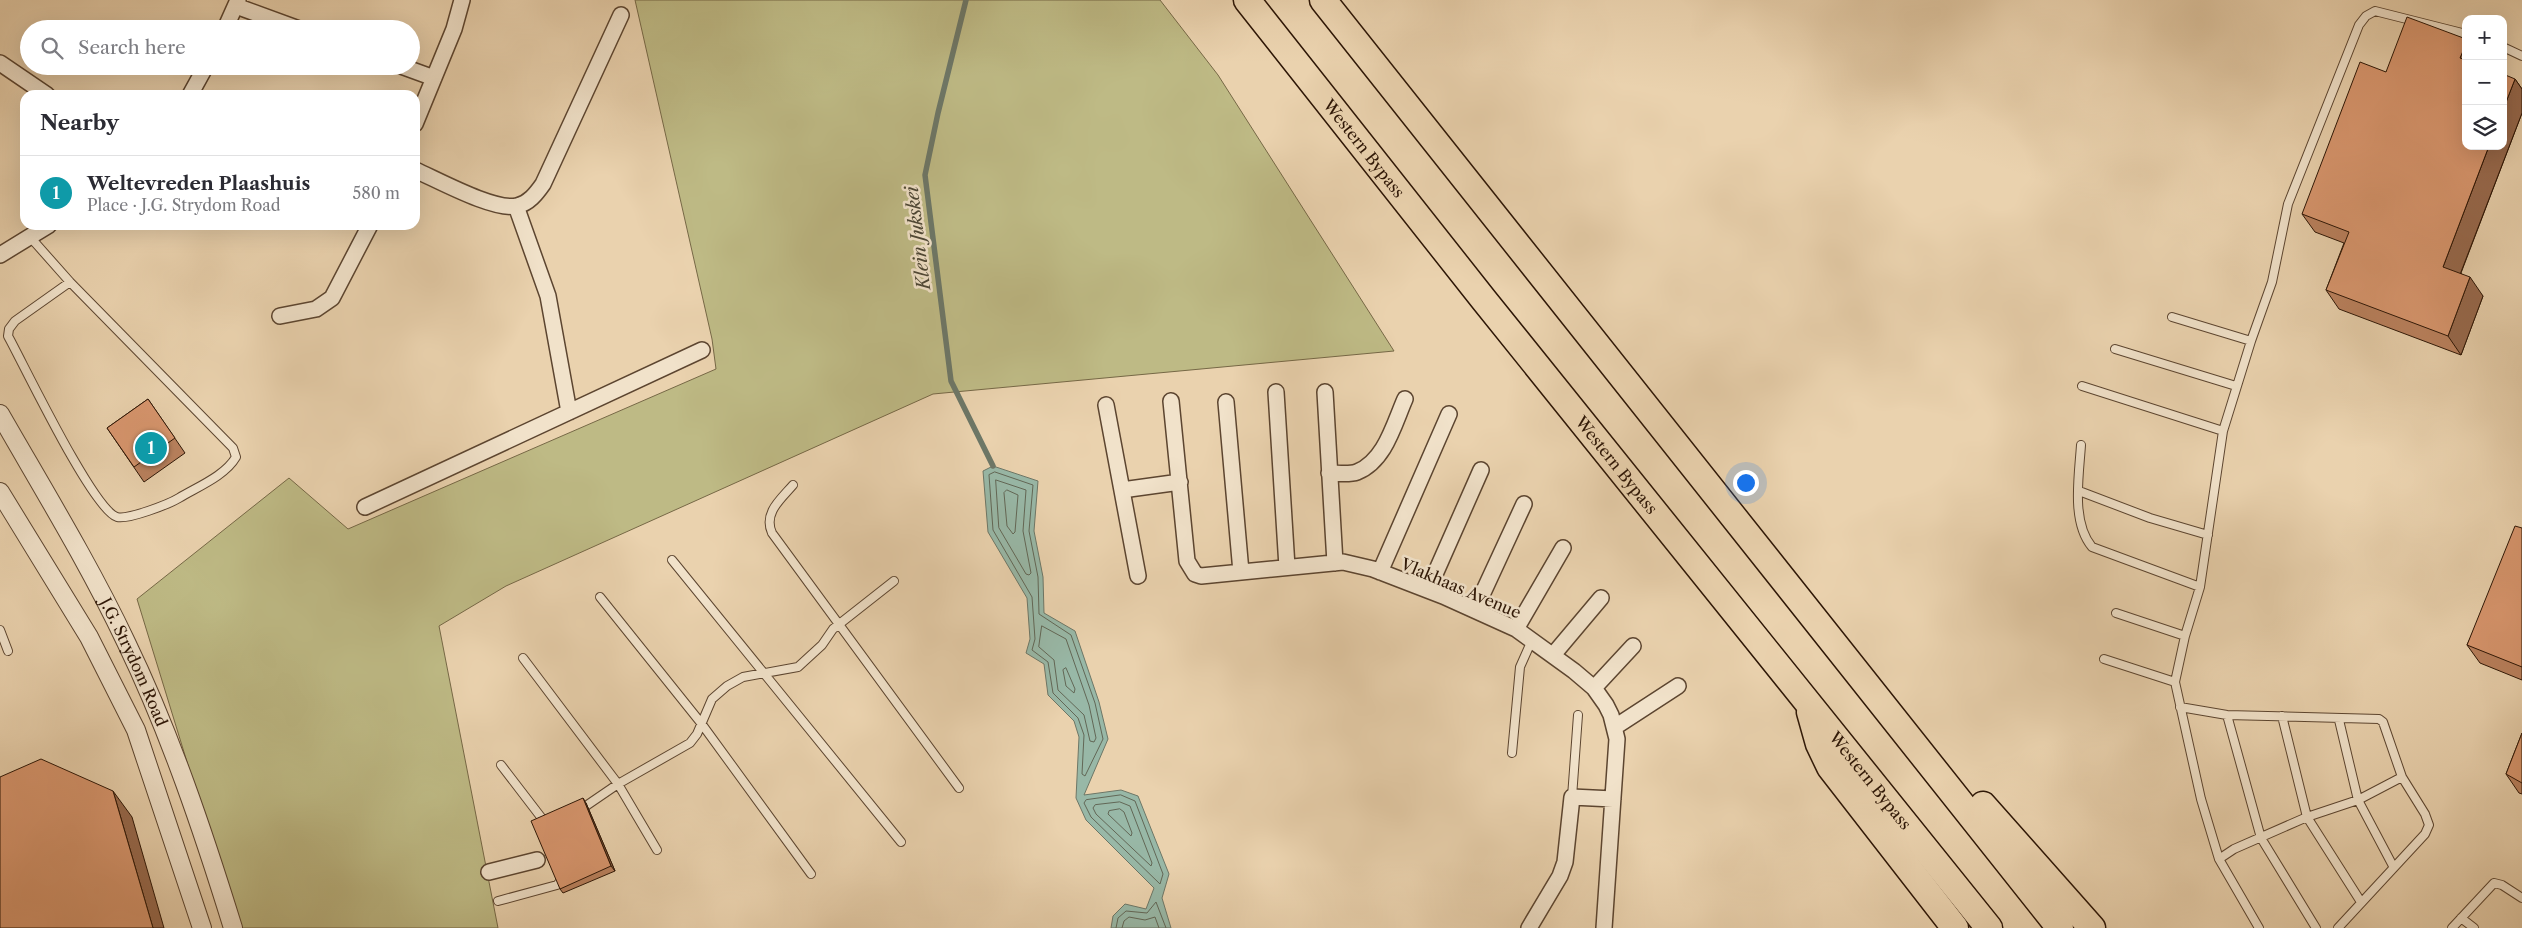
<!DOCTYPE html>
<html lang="en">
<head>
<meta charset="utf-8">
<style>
	body { margin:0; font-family:"Libre Caslon Text",serif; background:#f2f2f3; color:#2b2b33 }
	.controls { position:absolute; right:15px; top:15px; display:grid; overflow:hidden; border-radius:10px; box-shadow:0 5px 20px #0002 }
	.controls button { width:45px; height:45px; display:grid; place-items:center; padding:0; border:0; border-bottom:1px solid #e1e1e2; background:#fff; color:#2b2b33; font:25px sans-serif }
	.you { position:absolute; left:1745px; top:482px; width:18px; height:18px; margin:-12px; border:4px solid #fff; border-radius:50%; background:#1a73e8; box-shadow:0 0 0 8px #1a73e833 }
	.badge { display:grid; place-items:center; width:32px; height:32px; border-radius:50%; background:#7c3aed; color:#fff; font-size:16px; font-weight:700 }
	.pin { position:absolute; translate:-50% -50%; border:2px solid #fff; box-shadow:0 1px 5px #0006 }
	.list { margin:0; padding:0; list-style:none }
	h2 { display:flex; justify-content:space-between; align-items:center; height:65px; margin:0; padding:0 20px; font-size:21px }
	h2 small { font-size:16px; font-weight:400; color:#7c7c81 }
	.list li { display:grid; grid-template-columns:32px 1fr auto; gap:15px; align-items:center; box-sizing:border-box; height:75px; padding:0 20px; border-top:1px solid #e1e1e2 }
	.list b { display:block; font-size:19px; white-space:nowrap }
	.list p { margin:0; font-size:16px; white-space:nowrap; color:#7c7c81 }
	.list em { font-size:16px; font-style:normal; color:#7c7c81 }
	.icon { flex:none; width:28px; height:28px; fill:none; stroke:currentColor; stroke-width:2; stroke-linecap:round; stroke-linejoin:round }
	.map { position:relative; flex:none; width:2522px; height:928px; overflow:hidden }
	.search { position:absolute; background:#fff; box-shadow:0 5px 20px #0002; left:20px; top:20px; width:400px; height:55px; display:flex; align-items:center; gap:12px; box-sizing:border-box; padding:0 18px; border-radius:28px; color:#7c7c81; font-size:19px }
	.panel { position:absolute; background:#fff; box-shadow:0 5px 20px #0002; left:20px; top:90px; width:400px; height:140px; border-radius:15px }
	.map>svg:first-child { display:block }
	.green { fill:#beba85; stroke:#766846 }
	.water { fill:#98b8a7; stroke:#6d7767 }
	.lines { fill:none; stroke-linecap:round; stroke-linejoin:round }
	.shore { stroke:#626756; stroke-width:1 }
	.stream { stroke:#6d7767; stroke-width:5.5 }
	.service-casing { stroke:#5c4530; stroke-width:10 }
	.minor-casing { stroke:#5c4530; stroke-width:18 }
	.tertiary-casing { stroke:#5c4530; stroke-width:20 }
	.motorway-casing { stroke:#2d1606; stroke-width:29 }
	.service { stroke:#f1e2ca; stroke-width:8 }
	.minor { stroke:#f1e2ca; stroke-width:15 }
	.tertiary { stroke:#f1e2ca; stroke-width:18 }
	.motorway { stroke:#ead2ae; stroke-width:26 }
	.wall { fill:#bb825f; stroke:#2d1606 }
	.shaded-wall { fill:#986a4e; stroke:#2d1606 }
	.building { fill:#d9976f; stroke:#2d1606 }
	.labels { text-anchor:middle; stroke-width:5; stroke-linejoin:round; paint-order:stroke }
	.street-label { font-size:16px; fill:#2d1606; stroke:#f1e2ca }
	.water-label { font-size:18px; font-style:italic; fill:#4d4736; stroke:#f1e2ca }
</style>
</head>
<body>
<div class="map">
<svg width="2522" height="928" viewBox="0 0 2522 928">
	<rect width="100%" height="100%" fill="#ead2ae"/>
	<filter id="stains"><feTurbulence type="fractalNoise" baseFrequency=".004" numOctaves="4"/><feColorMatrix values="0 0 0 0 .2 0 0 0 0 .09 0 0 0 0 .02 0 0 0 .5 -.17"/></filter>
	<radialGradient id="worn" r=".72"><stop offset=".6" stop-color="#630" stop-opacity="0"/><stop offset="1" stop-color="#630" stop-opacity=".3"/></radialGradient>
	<path class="green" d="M 635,0 L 1160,0 L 1218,75 L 1394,351 L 933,394 L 506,586 L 439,626 L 498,928 L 238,928 L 137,599 L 289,478 L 348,529 L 716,369 L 712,339 Z"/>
	<path class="water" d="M 993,466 L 1038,481 L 1034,531 L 1043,577 L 1044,613 L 1075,631 L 1099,702 L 1108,739 L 1084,795 L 1121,790 L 1138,796 L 1169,874 L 1162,898 L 1171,928 L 1111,928 L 1113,916 L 1125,904 L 1146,909 L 1154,888 L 1086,820 L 1076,798 L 1079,737 L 1074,721 L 1048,695 L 1044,664 L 1026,653 L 1030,639 L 1027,598 L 988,532 L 983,471 Z"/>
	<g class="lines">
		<path class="shore" d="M 995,472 L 1033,485 L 1029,531 L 1038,577 L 1039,614 L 1071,635 L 1095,703 L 1103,739 L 1085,776 L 1082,774 L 1084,735 L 1078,718 L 1053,693 L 1048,662 L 1032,650 L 1035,639 L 1032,597 L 993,530 L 989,475 Z
			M 996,480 L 1026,490 L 1023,531 L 1031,573 L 1029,575 L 1026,574 L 999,528 Z
			M 1007,490 L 1018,495 L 1015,532 L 1013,534 L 1007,526 L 1004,493 Z
			M 1042,626 L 1066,639 L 1089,705 L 1096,738 L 1094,742 L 1090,741 L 1084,715 L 1058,690 L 1054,660 L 1039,647 Z
			M 1066,668 L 1075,689 L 1074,693 L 1066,686 L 1063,670 Z
			M 1121,795 L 1135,801 L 1163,874 L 1160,884 L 1091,817 L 1084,803 L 1086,800 Z
			M 1120,802 L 1130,806 L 1152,863 L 1151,866 L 1096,814 L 1093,808 L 1095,805 Z
			M 1120,809 L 1124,812 L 1132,833 L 1131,836 L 1108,814 L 1109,811 Z
			M 1116,928 L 1118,918 L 1126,911 L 1147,913 L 1156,902 L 1166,928
			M 1122,928 L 1124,921 L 1129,917 L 1145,920 L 1155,917 L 1159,928"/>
		<path class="stream" d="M 966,0 L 938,113 L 925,175 L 951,381 L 993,466"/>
		<g class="service-casing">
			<path id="service" d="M 2503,47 L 2522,56
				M 31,238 L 70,282 L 233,448 L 236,457 C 225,476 197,487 179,498 C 169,504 128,520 117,517 C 93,510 24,365 8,336 L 9,329 L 15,321 L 70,282
				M 2172,317 L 2251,341
				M 2115,349 L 2236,386
				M 2082,386 L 2223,431
				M 2081,445 C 2079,476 2071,522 2092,547 L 2200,587
				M 793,485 C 781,499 763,513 772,533 L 959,788
				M 2079,491 L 2150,518 L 2208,535
				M 672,560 L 901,842
				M 600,597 L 701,723 L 811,874
				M 2116,613 L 2185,636
				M 0,630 L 8,651
				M 523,658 L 618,784 L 657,850
				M 2104,659 L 2175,682
				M 2180,707 L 2227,715 L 2379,719 L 2383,722 L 2402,777 L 2425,814 L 2429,825 L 2425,834 L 2338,928
				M 2227,715 L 2261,838 L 2316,928
				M 2282,716 L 2307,817 L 2361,902
				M 2339,720 L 2358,800 L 2393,866
				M 1512,753 L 1520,667 L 1532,640
				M 501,765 L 547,825
				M 1572,797 L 1578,715
				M 580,810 L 618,784 L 690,743 L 697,734 L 712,699 L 727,686 L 743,677 L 798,667 L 822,645 L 833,629 L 894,581
				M 2219,859 L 2234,849 L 2307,817 L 2358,800 L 2402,777
				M 498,901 L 557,885 L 564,877
				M 2461,918 L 2474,928
				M 2259,928 L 2219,859 L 2201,799 L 2175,682 L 2185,636 L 2200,587 L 2223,431 L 2251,341 L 2272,282 L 2288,204 L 2359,25 L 2366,16 L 2375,11 L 2466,34
				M 2452,928 L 2494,883 L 2502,885 L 2522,898"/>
		</g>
		<g class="minor-casing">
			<path id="minor" d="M 236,6 L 299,29
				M 225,29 L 238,0
				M 0,63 L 47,95
				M 401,66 L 434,78
				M 190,95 L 206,66
				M 415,124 L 454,29 L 462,0
				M 415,170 C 438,180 494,211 517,206 C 529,203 536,194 543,184 L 621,15
				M 516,206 L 548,296 L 569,412
				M 0,255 L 49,225
				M 280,316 L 316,309 L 332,298 L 370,225
				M 1276,392 L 1287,567
				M 1325,392 L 1335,563
				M 1171,401 L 1187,561 L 1195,574 L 1201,576 L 1343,562 L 1373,569 L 1443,596 L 1516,629 L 1574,671 L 1594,688 L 1606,705 L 1611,715 L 1617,739 L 1604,928
				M 1226,402 L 1241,572
				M 1106,405 L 1138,576
				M 1329,473 C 1338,473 1349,475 1357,472 C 1385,461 1394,424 1405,399
				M 1122,490 L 1180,482
				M 365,507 L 702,350
				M 1380,572 L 1449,414
				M 1428,590 L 1481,470
				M 1475,610 L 1524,504
				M 1516,629 L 1563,548
				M 1553,655 L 1601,598
				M 1594,688 L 1633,646
				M 1615,727 L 1678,686
				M 489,872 L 537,860
				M 1529,928 L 1560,876 L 1565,862 L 1572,797 L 1613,799"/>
		</g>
		<g class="tertiary-casing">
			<g id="tertiary">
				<path id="s1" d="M 0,414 C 43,489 89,564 126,642 C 170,733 203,831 233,928"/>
				<path d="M 0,492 L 89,637 L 136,730 L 202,928"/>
			</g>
		</g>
		<g class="motorway-casing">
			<g id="motorway">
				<path id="s2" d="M 1247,0 L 1484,300 L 1989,928"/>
				<path d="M 1323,0 L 2060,928"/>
				<path d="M 1810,712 L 1819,744 L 1830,767 L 1955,928"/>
				<path d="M 1983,805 L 2092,928"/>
			</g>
		</g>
		<use href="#service" class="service"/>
		<use href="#minor" class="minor"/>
		<use href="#tertiary" class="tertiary"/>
		<use href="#motorway" class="motorway"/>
	</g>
	<path class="wall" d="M 2515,79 L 2522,89 L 2522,113 L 2461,273 L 2483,296 L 2461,355 L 2339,309 L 2326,290 L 2344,243 L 2315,232 L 2302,214 L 2466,146 Z
		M 148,399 L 185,453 L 144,482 L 107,428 Z
		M 2522,528 L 2522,680 L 2480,663 L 2467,645 Z
		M 2522,733 L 2522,794 L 2519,793 L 2506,774 Z
		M 586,803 L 615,871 L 563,893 L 560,889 Z"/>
	<path class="shaded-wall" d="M 2466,44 L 2466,66 L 2460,58 Z
		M 2515,79 L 2522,89 L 2522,113 L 2456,285 L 2443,267 L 2489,146 L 2503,146 L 2503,110 Z
		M 2470,277 L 2483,296 L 2461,355 L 2448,336 Z
		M 113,791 L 132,817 L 164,928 L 153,928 Z
		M 583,798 L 586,803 L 615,871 L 611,866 Z"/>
	<path class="building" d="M 2407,17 L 2466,39 L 2466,44 L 2460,58 L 2466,60 L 2466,146 L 2489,146 L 2443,267 L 2470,277 L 2448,336 L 2326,290 L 2349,232 L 2302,214 L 2360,62 L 2386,72 Z
		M 2503,74 L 2515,79 L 2503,110 Z
		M 148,399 L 175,438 L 134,467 L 107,428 Z
		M 2515,526 L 2522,528 L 2522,667 L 2467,645 Z
		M 2522,733 L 2522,783 L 2506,774 Z
		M 41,759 L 113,791 L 153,928 L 0,928 L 0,777 Z
		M 583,798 L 611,866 L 560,889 L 531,821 Z"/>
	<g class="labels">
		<g class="street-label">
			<text dy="6" stroke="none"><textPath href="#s2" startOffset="189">Western Bypass</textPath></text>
			<text dy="6" stroke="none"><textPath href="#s2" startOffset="594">Western Bypass</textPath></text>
			<text transform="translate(1461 588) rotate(23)" y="6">Vlakhaas Avenue</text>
			<text dy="6" stroke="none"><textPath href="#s1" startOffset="282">J.G. Strydom Road</textPath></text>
			<text dy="6" stroke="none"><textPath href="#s2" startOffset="999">Western Bypass</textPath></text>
		</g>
		<g class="water-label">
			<text transform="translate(918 238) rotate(-97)" y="6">Klein Jukskei</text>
		</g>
	</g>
	<rect width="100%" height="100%" filter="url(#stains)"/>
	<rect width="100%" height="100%" fill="url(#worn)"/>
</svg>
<div class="controls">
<button>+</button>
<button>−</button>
<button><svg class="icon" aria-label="layers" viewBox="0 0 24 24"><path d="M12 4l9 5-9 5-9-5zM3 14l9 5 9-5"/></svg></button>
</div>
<div class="you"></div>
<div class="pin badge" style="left:151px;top:448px;background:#0f9aa8">1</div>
<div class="search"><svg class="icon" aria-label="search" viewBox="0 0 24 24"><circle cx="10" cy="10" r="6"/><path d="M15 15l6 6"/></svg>Search here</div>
<section class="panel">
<h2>Nearby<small></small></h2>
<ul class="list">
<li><span class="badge" style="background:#0f9aa8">1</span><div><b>Weltevreden Plaashuis</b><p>Place · J.G. Strydom Road</p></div><em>580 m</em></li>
</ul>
</section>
</div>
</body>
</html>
